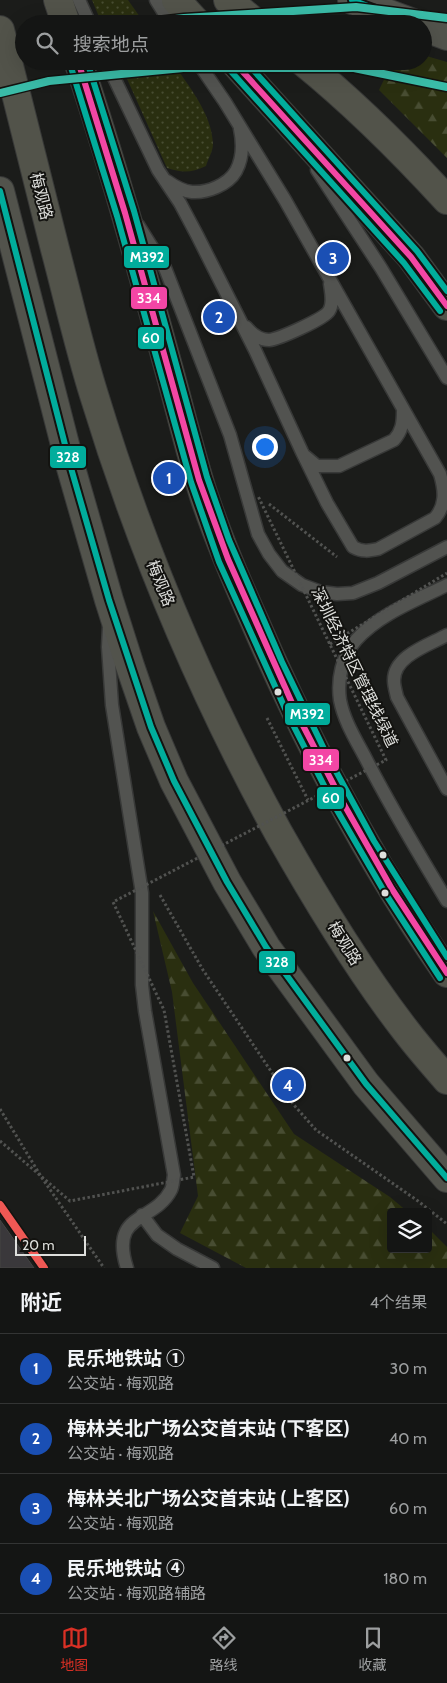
<!DOCTYPE html>
<html lang="zh">
<head>
<meta charset="utf-8">
<style>
	body { margin:0; font-family:Cabin,"Noto Sans SC",sans-serif; background:#212222; color:#f1f3f6 }
	.controls { position:absolute; right:15px; bottom:15px; display:grid; overflow:hidden; border-radius:5px; box-shadow:0 5px 20px #0002 }
	.controls button { width:45px; height:45px; display:grid; place-items:center; padding:0; border:0; border-bottom:1px solid #333434; background:#141514; color:#f1f3f6; font:25px sans-serif }
	.scale { position:absolute; left:15px; bottom:12px; width:71px; box-sizing:border-box; padding-left:5px; border:2px solid #dedfdc; border-top:0; font-size:14px; line-height:18px; white-space:nowrap; color:#dedfdc; -webkit-text-stroke:4px #131310; paint-order:stroke }
	.you { position:absolute; left:264px; top:446px; width:18px; height:18px; margin:-12px; border:4px solid #fff; border-radius:50%; background:#1a73e8; box-shadow:0 0 0 8px #1a73e833 }
	.badge { display:grid; place-items:center; width:32px; height:32px; border-radius:50%; background:#d93025; color:#fff; font-size:16px; font-weight:700 }
	.pin { position:absolute; translate:-50% -50%; border:2px solid #fff; box-shadow:0 1px 5px #0006 }
	.list { margin:0; padding:0; list-style:none }
	h2 { display:flex; justify-content:space-between; align-items:center; height:65px; margin:0; padding:0 20px; font-size:21px }
	h2 small { font-size:16px; font-weight:400; color:#9d9fa0 }
	.list li { display:grid; grid-template-columns:32px 1fr auto; gap:15px; align-items:center; box-sizing:border-box; height:70px; padding:0 20px; border-top:1px solid #333434 }
	.list b { display:block; font-size:19px; white-space:nowrap }
	.list p { margin:0; font-size:16px; white-space:nowrap; color:#9d9fa0 }
	.list em { font-size:16px; font-style:normal; color:#9d9fa0 }
	.icon { flex:none; width:28px; height:28px; fill:none; stroke:currentColor; stroke-width:2; stroke-linecap:round; stroke-linejoin:round }
	.map { position:relative; flex:none; width:447px; height:1268px; overflow:hidden }
	.search { position:absolute; background:#141514; box-shadow:0 5px 20px #0002; left:15px; right:15px; top:15px; height:55px; display:flex; align-items:center; gap:12px; box-sizing:border-box; padding:0 18px; border-radius:28px; color:#9d9fa0; font-size:19px }
	.sheet { height:345px; background:#141514 }
	nav { display:flex; justify-content:space-around; align-items:center; box-sizing:border-box; height:70px; border-top:1px solid #333434; background:#141514; font-size:14px; color:#9d9fa0 }
	nav a { display:grid; justify-items:center; gap:2px }
	nav .on { color:#d93025 }
	.map>svg:first-child { display:block }
	.grass { fill:url(#grass-dots) }
	.forest { fill:url(#forest-firs) }
	.building { fill:#3a383b; stroke:#444443 }
	.lines { fill:none; stroke-linecap:round; stroke-linejoin:round }
	.service-casing { stroke:#383938; stroke-width:15 }
	.primary-casing { stroke:#383938; stroke-width:30 }
	.trunk-casing { stroke:#383938; stroke-width:30 }
	.path { stroke:#515250; stroke-width:3; stroke-dasharray:2.5 2.5; stroke-linecap:butt }
	.service { stroke:#525350; stroke-width:12 }
	.primary { stroke:#52534c; stroke-width:28 }
	.trunk { stroke:#52534a; stroke-width:28 }
	.path-bridge { stroke:#515250; stroke-width:3; stroke-dasharray:2.5 2.5; stroke-linecap:butt }
	.bus-1-casing { stroke:#131310; stroke-width:10 }
	.bus-2-casing { stroke:#131310; stroke-width:10 }
	.bus-3-casing { stroke:#131310; stroke-width:10 }
	.bus-4-casing { stroke:#131310; stroke-width:10 }
	.bus-1 { stroke:#f346a5; stroke-width:6 }
	.bus-2 { stroke:#01ad9c; stroke-width:6 }
	.bus-3 { stroke:#01ad9c; stroke-width:6 }
	.bus-4 { stroke:#01ad9c; stroke-width:6 }
	.metro-1-casing { stroke:#131310; stroke-width:11 }
	.metro-2-casing { stroke:#131310; stroke-width:11 }
	.metro-1 { stroke:#3abca8; stroke-width:8 }
	.metro-2 { stroke:#ef5854; stroke-width:8 }
	.bus-dot { fill:#dedfdc; stroke:#131310; stroke-width:2 }
	.labels { text-anchor:middle; stroke-width:4; stroke-linejoin:round; paint-order:stroke }
	.street-label { font-size:16px; fill:#dedfdc; stroke:#131310 }
	.line-badge { stroke:#131310; stroke-width:2 }
	.badge-label { font-size:14px; text-anchor:middle; font-weight:bold; fill:#fff }
</style>
</head>
<body>
<div class="map">
<svg width="447" height="1268" viewBox="0 0 447 1268">
	<defs>
		<pattern id="grass-dots" width="8" height="8" patternUnits="userSpaceOnUse" patternTransform="scale(1.25)"><rect width="8" height="8" fill="#2a2f10"/><path d="M2 2h.1M6 6h.1" fill="none" stroke="#484d32" stroke-width="1.8" stroke-linecap="round"/></pattern>
		<pattern id="forest-firs" width="22" height="20" patternUnits="userSpaceOnUse" patternTransform="scale(1.25)"><rect width="22" height="20" fill="#2a2f10"/><path d="M5 1l3.5 6h-7zM16 11l3.5 6h-7z" fill="#484d32"/></pattern>
	</defs>
	<rect width="100%" height="100%" fill="#1b1c1a"/>
	<path class="grass" d="M 92,0 L 128,0 L 145,24 L 102,24 Z
		M 119,61 L 172,61 C 188,86 212,113 213,144 C 213,151 208,159 206,166 C 191,173 182,173 167,168 Z"/>
	<path class="forest" d="M 423,55 L 447,62 L 447,158 L 379,90 L 393,61 L 423,61 Z
		M 153,911 L 193,983 L 294,1134 L 390,1197 L 408,1212 L 391,1212 L 391,1249 L 428,1249 L 428,1228 L 447,1247 L 447,1268 L 246,1268 L 180,1233 L 198,1196 L 172,992 Z"/>
	<path class="building" d="M 0,1220 L 34,1268 L 0,1268 Z"/>
	<g class="lines">
		<g class="service-casing">
			<path id="service" d="M 79,0 L 90,24
				M 156,0 L 171,24
				M 106,61 L 158,170 L 180,203 L 197,235 L 255,350 L 302,452 L 327,503 L 353,547 C 362,552 369,551 378,549 L 435,518 C 446,505 445,491 440,474 L 285,200 L 225,102 L 197,61
				M 317,170 L 381,268 L 447,378
				M 167,181 C 174,186 183,191 192,192 C 207,193 228,185 236,171 C 243,158 243,143 240,129
				M 138,225 L 165,268 L 230,435 L 258,534 L 269,554 L 282,571 L 302,585 L 321,592 L 337,594 L 353,593 L 378,583 L 447,547
				M 246,327 C 252,334 259,340 269,340 C 279,339 324,319 329,311 C 334,303 331,292 330,284
				M 305,456 L 317,466 L 339,466 L 394,440 C 402,431 403,423 403,411
				M 447,585 C 417,600 379,614 356,640 C 342,656 337,679 340,700 C 344,721 356,740 366,759 C 391,808 419,854 447,901
				M 109,627 L 108,647 L 112,705 L 142,893 L 142,985 L 145,1011 L 174,1175 C 173,1180 173,1186 171,1190 C 154,1223 109,1212 127,1268
				M 447,635 C 429,645 393,656 394,681 C 394,686 396,692 397,697 L 447,789
				M 142,1215 L 157,1235 L 177,1249 L 213,1268"/>
		</g>
		<g class="primary-casing">
			<path id="primary" d="M 352,0 L 416,24
				M 423,27 L 447,36
				M 0,191 L 71,468 L 109,600 L 130,666 L 151,727 L 174,781 L 227,882 L 266,947 L 366,1084 L 447,1178"/>
		</g>
		<g class="trunk-casing">
			<path id="trunk" d="M 58,0 L 66,24
				M 176,0 L 198,24
				M 228,0 L 257,24
				M 0,30 C 19,103 37,176 55,249 C 68,298 79,347 94,395 C 140,546 202,693 278,832 C 317,901 358,969 406,1031 C 419,1048 433,1064 447,1080
				M 78,61 C 112,162 140,264 168,366 C 180,409 190,453 204,496 C 218,538 236,580 254,620 C 307,743 371,863 447,973
				M 233,61 L 411,257 L 447,306
				M 302,61 C 354,103 402,151 447,200"/>
		</g>
		<path class="path" d="M 269,504 L 337,557
			M 267,718 L 308,800
			M 160,895 L 203,970 L 293,1104 L 316,1130 L 418,1201 L 447,1224
			M 0,1109 L 42,1178 L 104,1268"/>
		<use href="#service" class="service"/>
		<use href="#primary" class="primary"/>
		<use href="#trunk" class="trunk"/>
		<path class="path-bridge" d="M 330,644 L 447,573
			M 0,1141 L 70,1201 L 194,1177 L 164,1010 L 113,902 L 386,760 L 258,496"/>
		<g class="bus-1-casing">
			<path id="bus-1" d="M 78,61 L 125,213 L 199,480 L 228,559 L 296,712 L 342,801 L 392,889 L 447,973
				M 233,61 L 411,257 L 447,306"/>
		</g>
		<g class="bus-2-casing">
			<path id="bus-2" d="M 70,64 L 117,216 L 191,482 L 219,562 L 288,715 L 334,805 L 385,893 L 440,978
				M 227,67 L 404,263 L 440,311"/>
		</g>
		<g class="bus-3-casing">
			<path id="bus-3" d="M 87,61 L 134,211 L 207,477 L 229,540 L 282,662 L 326,753 L 374,841 L 447,957
				M 245,61 L 417,251 L 447,291"/>
		</g>
		<g class="bus-4-casing">
			<path id="bus-4" d="M 352,0 L 415,24
				M 0,191 L 71,468 L 109,600 L 151,727 L 174,781 L 227,882 L 266,947 L 366,1084 L 447,1178"/>
		</g>
		<use href="#bus-1" class="bus-1"/>
		<use href="#bus-2" class="bus-2"/>
		<use href="#bus-3" class="bus-3"/>
		<use href="#bus-4" class="bus-4"/>
		<g class="metro-1-casing">
			<path id="metro-1" d="M 132,24 L 184,18 L 356,7 L 447,18
				M 0,93 L 49,81 L 183,68 L 354,68 L 447,87"/>
		</g>
		<g class="metro-2-casing">
			<path id="metro-2" d="M 0,1205 L 44,1268"/>
		</g>
		<use href="#metro-1" class="metro-1"/>
		<use href="#metro-2" class="metro-2"/>
	</g>
	<g class="bus-dot">
		<circle cx="278" cy="692" r="4.5"/>
		<circle cx="383" cy="855" r="4.5"/>
		<circle cx="385" cy="893" r="4.5"/>
		<circle cx="347" cy="1058" r="4.5"/>
	</g>
	<g class="labels">
		<g class="street-label">
			<text transform="translate(42 196) rotate(76)" y="6">梅观路</text>
			<text transform="translate(161 583) rotate(68)" y="6">梅观路</text>
			<text transform="translate(355 667) rotate(64)" y="6">深圳经济特区管理线绿道</text>
			<text transform="translate(345 943) rotate(58)" y="6">梅观路</text>
		</g>
	</g>
	<g class="line-badge">
		<rect x="123" y="245" width="47" height="24" rx="5" fill="#01ad9c"/>
		<rect x="130" y="286" width="38" height="24" rx="5" fill="#f346a5"/>
		<rect x="137" y="326" width="28" height="24" rx="5" fill="#01ad9c"/>
		<rect x="49" y="445" width="38" height="24" rx="5" fill="#01ad9c"/>
		<rect x="284" y="702" width="47" height="24" rx="5" fill="#01ad9c"/>
		<rect x="302" y="748" width="38" height="24" rx="5" fill="#f346a5"/>
		<rect x="316" y="786" width="29" height="24" rx="5" fill="#01ad9c"/>
		<rect x="258" y="950" width="38" height="24" rx="5" fill="#01ad9c"/>
	</g>
	<g class="badge-label">
		<text x="147" y="262">M392</text>
		<text x="149" y="303">334</text>
		<text x="151" y="343">60</text>
		<text x="68" y="462">328</text>
		<text x="307" y="719">M392</text>
		<text x="321" y="765">334</text>
		<text x="331" y="803">60</text>
		<text x="277" y="967">328</text>
	</g>
</svg>
<div class="controls">
<button><svg class="icon" aria-label="layers" viewBox="0 0 24 24"><path d="M12 4l9 5-9 5-9-5zM3 14l9 5 9-5"/></svg></button>
</div>
<div class="scale">20 m</div>
<div class="you"></div>
<div class="pin badge" style="left:169px;top:478px;background:#1a4fb4">1</div>
<div class="pin badge" style="left:219px;top:317px;background:#1a4fb4">2</div>
<div class="pin badge" style="left:333px;top:258px;background:#1a4fb4">3</div>
<div class="pin badge" style="left:288px;top:1085px;background:#1a4fb4">4</div>
<div class="search"><svg class="icon" aria-label="search" viewBox="0 0 24 24"><circle cx="10" cy="10" r="6"/><path d="M15 15l6 6"/></svg>搜索地点</div>
</div>
<section class="sheet">
<h2>附近<small>4个结果</small></h2>
<ul class="list">
<li><span class="badge" style="background:#1a4fb4">1</span><div><b>民乐地铁站 ①</b><p>公交站 · 梅观路</p></div><em>30 m</em></li>
<li><span class="badge" style="background:#1a4fb4">2</span><div><b>梅林关北广场公交首末站 (下客区)</b><p>公交站 · 梅观路</p></div><em>40 m</em></li>
<li><span class="badge" style="background:#1a4fb4">3</span><div><b>梅林关北广场公交首末站 (上客区)</b><p>公交站 · 梅观路</p></div><em>60 m</em></li>
<li><span class="badge" style="background:#1a4fb4">4</span><div><b>民乐地铁站 ④</b><p>公交站 · 梅观路辅路</p></div><em>180 m</em></li>
</ul>
</section>
<nav>
<a class="on"><svg class="icon" aria-label="map" viewBox="0 0 24 24"><path d="M3 6l6-2 6 2 6-2v14l-6 2-6-2-6 2zM9 4v14M15 6v14"/></svg>地图</a>
<a><svg class="icon" aria-label="directions" viewBox="0 0 24 24"><path d="M12 3l9 9-9 9-9-9zM9 14v-3h6M13 9l2 2-2 2"/></svg>路线</a>
<a><svg class="icon" aria-label="saved" viewBox="0 0 24 24"><path d="M7 4h10v16l-5-4-5 4z"/></svg>收藏</a>
</nav>
</body>
</html>
